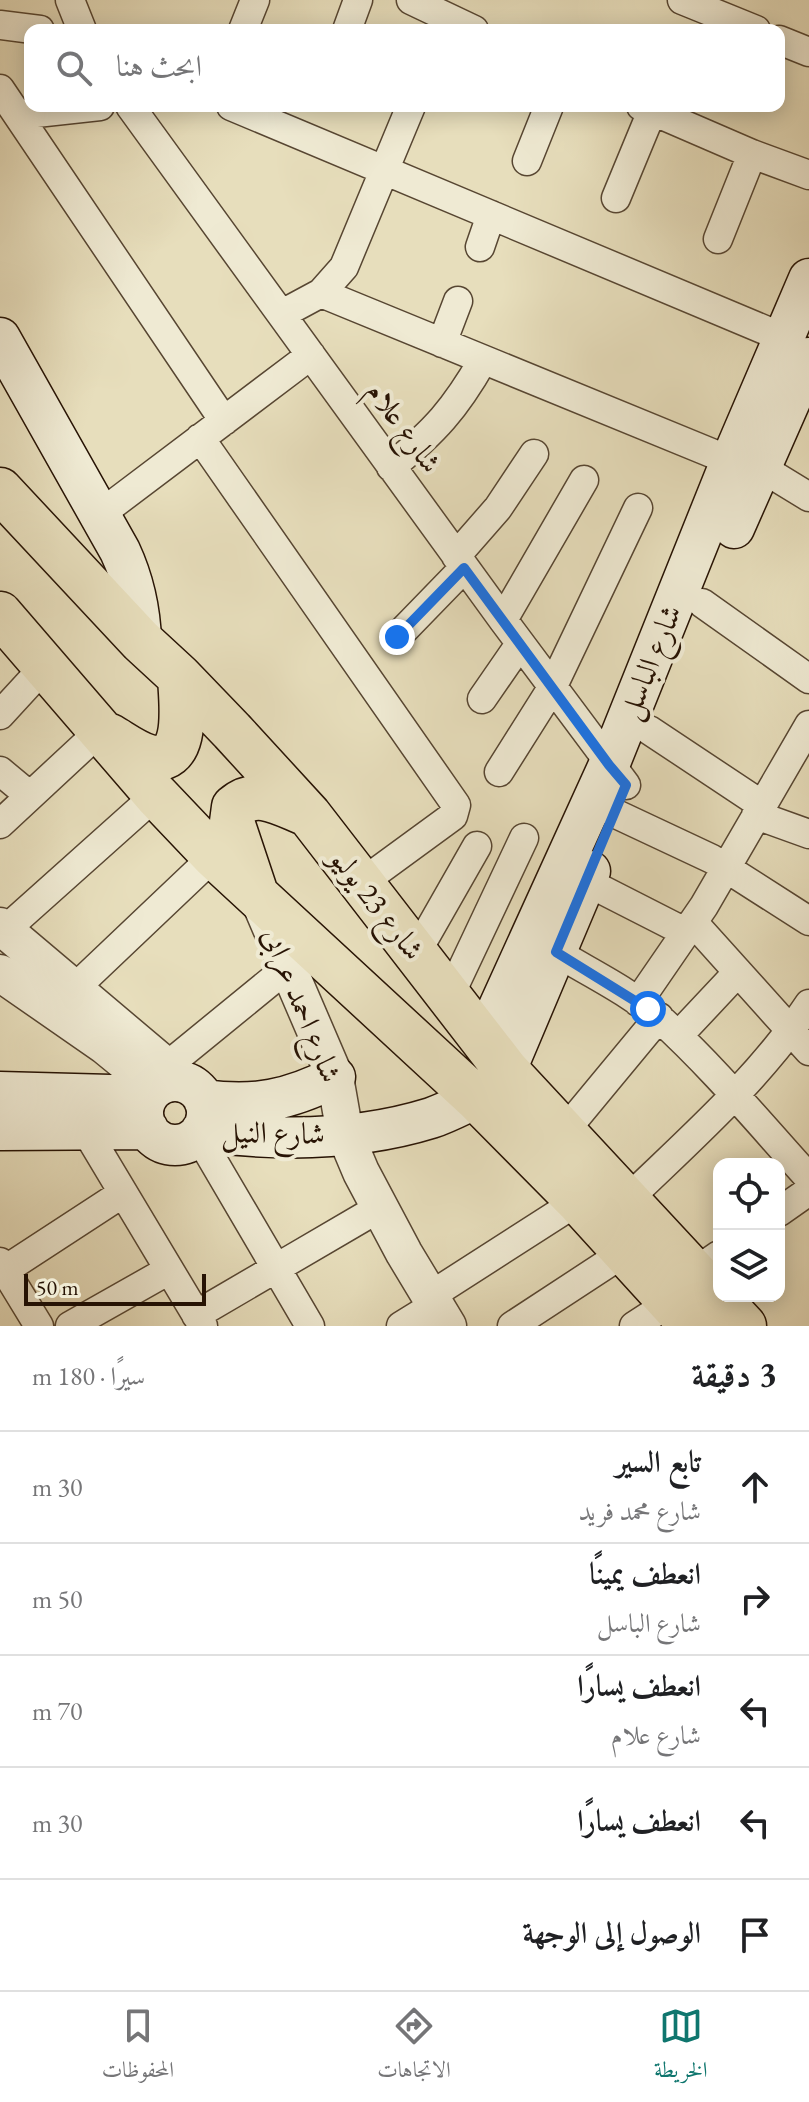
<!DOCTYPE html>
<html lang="ar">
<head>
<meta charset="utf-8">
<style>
	body { margin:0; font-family:"EB Garamond",Amiri,serif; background:#f6f6f6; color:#202124; direction:rtl }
	.controls { position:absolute; right:24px; bottom:24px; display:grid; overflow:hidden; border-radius:16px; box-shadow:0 4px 20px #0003 }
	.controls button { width:72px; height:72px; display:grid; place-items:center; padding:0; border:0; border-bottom:2px solid #e0e0e0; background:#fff; color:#202124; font:40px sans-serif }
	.scale { position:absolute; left:24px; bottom:20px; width:182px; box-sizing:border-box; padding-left:8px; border:4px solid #271304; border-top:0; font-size:22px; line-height:28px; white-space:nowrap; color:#271304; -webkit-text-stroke:6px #efead3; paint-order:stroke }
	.stop { position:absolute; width:24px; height:24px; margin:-18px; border:6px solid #1a73e8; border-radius:50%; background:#fff }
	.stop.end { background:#1a73e8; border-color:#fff; box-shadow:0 2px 8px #0008 }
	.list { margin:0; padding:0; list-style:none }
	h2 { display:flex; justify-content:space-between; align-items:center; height:104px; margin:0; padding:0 32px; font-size:34px }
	h2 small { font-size:26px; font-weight:400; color:#757577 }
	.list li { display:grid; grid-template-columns:52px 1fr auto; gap:24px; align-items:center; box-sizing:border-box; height:112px; padding:0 32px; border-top:2px solid #e0e0e0 }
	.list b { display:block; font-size:30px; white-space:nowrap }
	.list p { margin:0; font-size:26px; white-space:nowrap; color:#757577 }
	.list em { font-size:26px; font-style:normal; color:#757577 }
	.icon { flex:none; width:44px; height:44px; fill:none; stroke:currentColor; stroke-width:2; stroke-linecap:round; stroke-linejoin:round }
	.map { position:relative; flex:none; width:809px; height:1326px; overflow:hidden; direction:ltr }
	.search { position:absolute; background:#fff; box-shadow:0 4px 20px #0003; left:24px; right:24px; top:24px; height:88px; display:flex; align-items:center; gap:20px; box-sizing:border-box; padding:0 28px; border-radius:16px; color:#757577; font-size:30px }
	.sheet { height:664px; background:#fff }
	nav { display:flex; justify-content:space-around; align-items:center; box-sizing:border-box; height:112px; border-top:2px solid #e0e0e0; background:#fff; font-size:22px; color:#757577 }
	nav a { display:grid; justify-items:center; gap:4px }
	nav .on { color:#0f766e }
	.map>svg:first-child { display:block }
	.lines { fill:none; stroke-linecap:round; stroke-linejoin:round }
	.minor-casing { stroke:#574632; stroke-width:31 }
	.tertiary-casing { stroke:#574632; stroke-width:39 }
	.secondary-casing { stroke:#271304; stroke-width:43 }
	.primary-casing { stroke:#271304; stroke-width:47 }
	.minor { stroke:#efead3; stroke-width:28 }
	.tertiary { stroke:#efead3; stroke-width:36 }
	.secondary { stroke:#efead3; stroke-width:40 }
	.primary { stroke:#e7debc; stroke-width:44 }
	.route { stroke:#1a73e8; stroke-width:10 }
	.labels { text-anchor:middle; stroke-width:8; stroke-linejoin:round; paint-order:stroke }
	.street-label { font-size:30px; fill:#271304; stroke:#efead3 }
</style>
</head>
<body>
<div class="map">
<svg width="809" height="1326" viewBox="0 0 809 1326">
	<rect width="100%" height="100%" fill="#e7debc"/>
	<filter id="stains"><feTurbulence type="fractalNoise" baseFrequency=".0025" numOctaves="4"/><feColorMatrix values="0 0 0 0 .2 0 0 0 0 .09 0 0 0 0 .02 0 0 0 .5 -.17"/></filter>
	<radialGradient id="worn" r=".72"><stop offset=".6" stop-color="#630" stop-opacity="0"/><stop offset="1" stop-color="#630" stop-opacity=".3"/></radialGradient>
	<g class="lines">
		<g class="minor-casing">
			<path id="minor" d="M 70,0 L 82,30
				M 411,0 L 474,30
				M 682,0 L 756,30
				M 0,25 L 40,30
				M 243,30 L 255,0
				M 347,30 L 358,0
				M 779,40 L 809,52
				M 0,89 L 224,421
				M 130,106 L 503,620 L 626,785
				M 231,106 L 784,338
				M 641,106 L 752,154 L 809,175
				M 18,115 L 100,106
				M 527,161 L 549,106
				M 616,198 L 652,111
				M 718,239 L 752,154
				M 480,247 L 491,215
				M 321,293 L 731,461
				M 282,314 L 321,293 L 344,267 L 411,106
				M 442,343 L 458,301
				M 200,438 L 456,805 L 453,816 L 360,884
				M 391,467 C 435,431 455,409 483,360
				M 760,467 L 809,497
				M 99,515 L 311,355
				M 456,556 L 498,508 L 534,454
				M 702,603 L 809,679
				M 503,620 L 584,480
				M 397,637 L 464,568
				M 482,699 L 520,644
				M 0,715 L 45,666
				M 649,730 L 762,805
				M 0,771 L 30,796
				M 499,772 L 552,688 L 638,508
				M 614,813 L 712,859 L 809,921
				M 756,815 L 809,834
				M 0,824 L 100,731
				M 585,881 L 685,932
				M 693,922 L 809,1051
				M 5,930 L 156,795
				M 556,952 C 590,973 629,991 659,1018 C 713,1067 760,1124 809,1178
				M 416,953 L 477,846
				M 75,988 L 214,856
				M 449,997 L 524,838
				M 638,1002 L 704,906 L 809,725
				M 678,1036 L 738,972
				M 167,1066 L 287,968
				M 85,1129 L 203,1326
				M 563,1133 L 659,1017
				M 198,1135 L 310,1326
				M 626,1201 C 690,1139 759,1079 809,1004
				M 779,1212 L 809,1191
				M 0,1262 L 39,1326
				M 5,1270 L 123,1193
				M 693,1273 L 719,1255
				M 430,1296 L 578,1201
				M 196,1315 L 379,1208
				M 70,1326 L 169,1270
				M 401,1326 L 435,1305
				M 512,1326 L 625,1252
				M 634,1326 L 671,1302"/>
		</g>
		<g class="tertiary-casing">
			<path id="tertiary" d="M 259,900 L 335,1077 L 345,1134 L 361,1172 L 404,1253 L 448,1326
				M 0,926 L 187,1084
				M 0,973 L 105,1046 L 138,1073"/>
		</g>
		<g class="secondary-casing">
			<path id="secondary" d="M 0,338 L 120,551 C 134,581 140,608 141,641
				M 734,528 L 809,358
				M 483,1042 L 609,765 L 731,461 L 809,279
				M 506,1070 L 590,871
				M143 1113a32 32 0 1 1 64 0a32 32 0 1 1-64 0Z
				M 0,1092 L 148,1096
				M 204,1100 C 255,1107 289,1100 335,1077
				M 0,1130 L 148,1129
				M 201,1131 C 276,1141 357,1141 431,1118 C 446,1113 461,1105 476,1098"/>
		</g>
		<g class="primary-casing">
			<path id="primary" d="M 0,490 L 141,641 L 180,677 L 232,731 L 309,815 L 506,1070 L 744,1326
				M 0,614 L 156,795 L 214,856 L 476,1098 L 578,1201 L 692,1326
				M 110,736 C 122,743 135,753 149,757 C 191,767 181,701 180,677
				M 255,891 L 232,822 L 234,807 C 257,787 282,804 307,814"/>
		</g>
		<use href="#minor" class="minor"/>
		<use href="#tertiary" class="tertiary"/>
		<use href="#secondary" class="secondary"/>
		<use href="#primary" class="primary"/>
	</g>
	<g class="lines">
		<path class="route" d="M 397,637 L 464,568 L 609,765 L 626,785 L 556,952 L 648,1009"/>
	</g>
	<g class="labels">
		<g class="street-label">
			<text transform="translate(404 427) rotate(54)" y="10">شارع علام</text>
			<text transform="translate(650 662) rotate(-68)" y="10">شارع الباسل</text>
			<text transform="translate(377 904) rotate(52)" y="10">شارع 23 يوليو</text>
			<text transform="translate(302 1005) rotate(68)" y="10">شارع احمد عرابى</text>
			<text transform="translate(273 1133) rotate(1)" y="10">شارع النيل</text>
		</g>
	</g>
	<rect width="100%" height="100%" filter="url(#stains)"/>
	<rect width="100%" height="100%" fill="url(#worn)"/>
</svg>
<div class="controls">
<button><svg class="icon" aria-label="locate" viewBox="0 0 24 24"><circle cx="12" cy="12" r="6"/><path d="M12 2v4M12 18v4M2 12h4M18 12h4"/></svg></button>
<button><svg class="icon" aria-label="layers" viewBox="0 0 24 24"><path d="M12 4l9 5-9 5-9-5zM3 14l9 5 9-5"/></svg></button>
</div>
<div class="scale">50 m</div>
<div class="stop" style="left:648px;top:1009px"></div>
<div class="stop end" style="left:397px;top:637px"></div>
<div class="search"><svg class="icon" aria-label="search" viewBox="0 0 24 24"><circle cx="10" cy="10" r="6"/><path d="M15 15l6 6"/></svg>ابحث هنا</div>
</div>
<section class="sheet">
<h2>3 دقيقة<small>سيرًا · 180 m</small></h2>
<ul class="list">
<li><svg class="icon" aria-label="ahead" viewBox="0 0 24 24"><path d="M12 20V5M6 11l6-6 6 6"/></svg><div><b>تابع السير</b><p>شارع محمد فريد</p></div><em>30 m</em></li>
<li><svg class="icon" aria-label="right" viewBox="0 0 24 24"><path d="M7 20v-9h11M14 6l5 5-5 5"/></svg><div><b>انعطف يمينًا</b><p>شارع الباسل</p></div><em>50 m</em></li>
<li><svg class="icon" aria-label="left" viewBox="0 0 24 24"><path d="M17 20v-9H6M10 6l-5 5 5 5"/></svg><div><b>انعطف يسارًا</b><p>شارع علام</p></div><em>70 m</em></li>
<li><svg class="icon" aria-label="left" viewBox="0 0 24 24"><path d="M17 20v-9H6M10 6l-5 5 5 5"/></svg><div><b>انعطف يسارًا</b></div><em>30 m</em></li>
<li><svg class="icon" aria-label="arrive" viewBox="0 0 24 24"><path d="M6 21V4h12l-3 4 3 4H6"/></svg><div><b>الوصول إلى الوجهة</b></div></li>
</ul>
</section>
<nav>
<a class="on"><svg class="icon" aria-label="map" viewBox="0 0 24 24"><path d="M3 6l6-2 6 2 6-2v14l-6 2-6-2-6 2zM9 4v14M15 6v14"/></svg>الخريطة</a>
<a><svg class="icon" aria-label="directions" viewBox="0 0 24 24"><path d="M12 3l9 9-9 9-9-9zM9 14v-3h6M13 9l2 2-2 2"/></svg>الاتجاهات</a>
<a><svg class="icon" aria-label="saved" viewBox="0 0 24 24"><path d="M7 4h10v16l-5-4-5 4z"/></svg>المحفوظات</a>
</nav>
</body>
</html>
